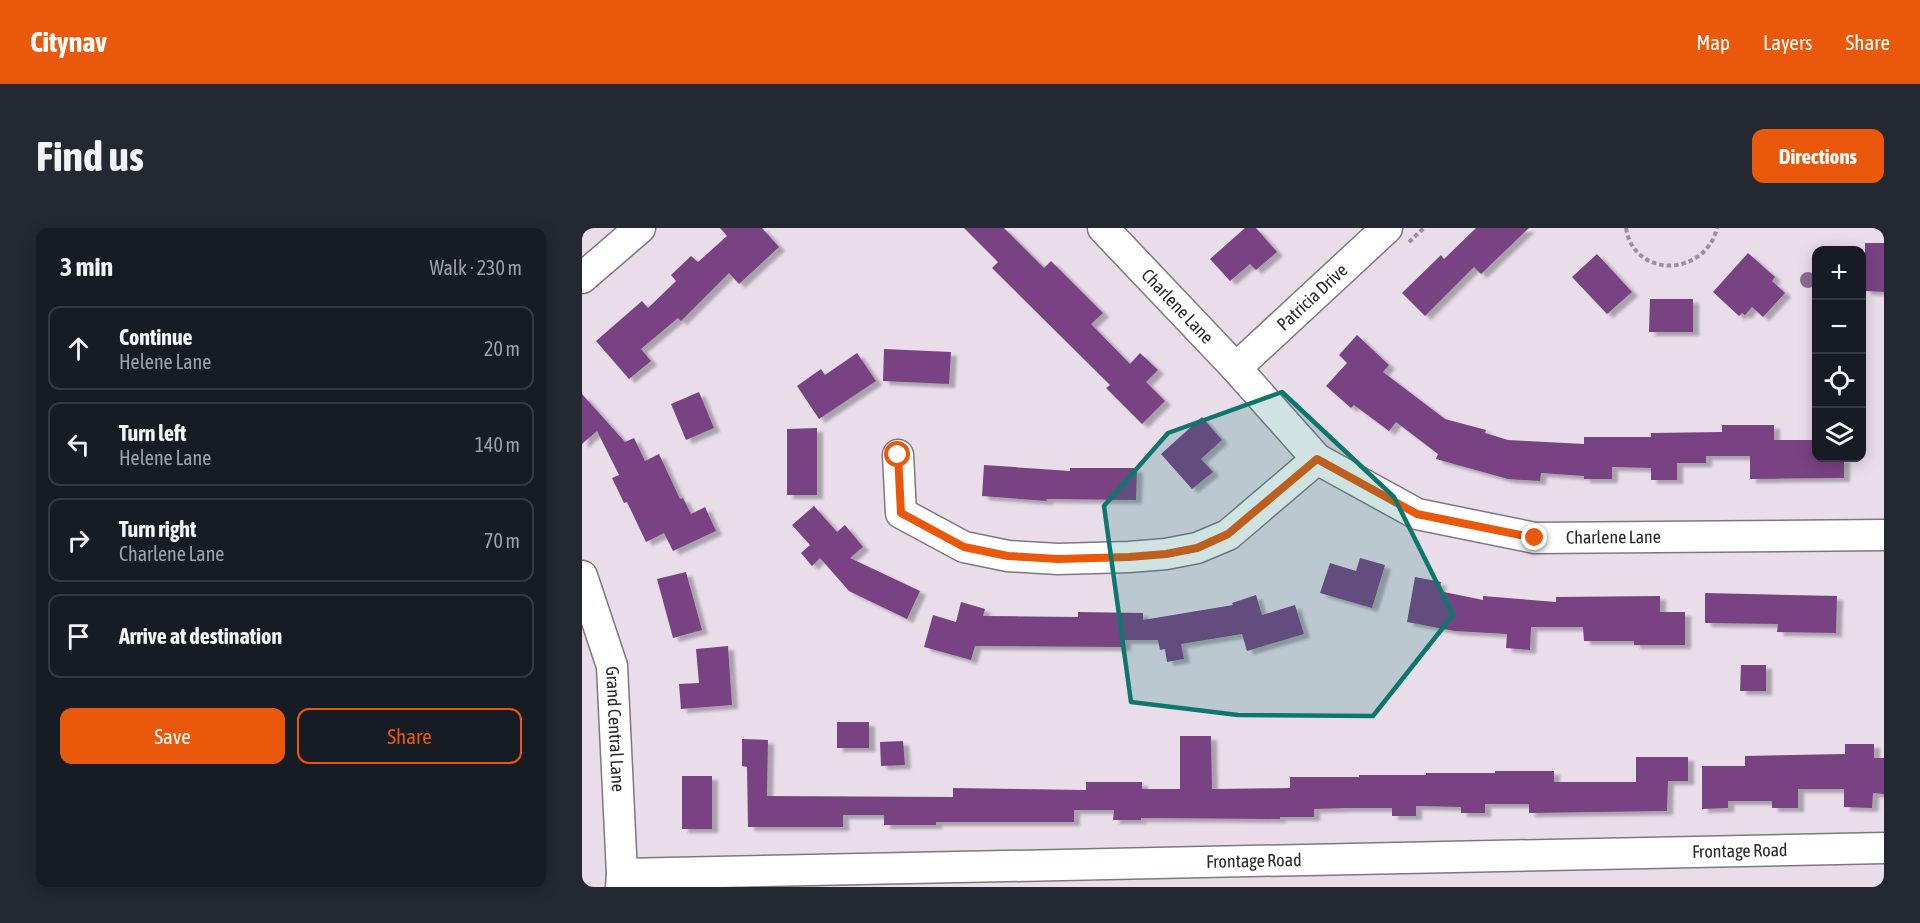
<!DOCTYPE html>
<html lang="en">
<head>
<meta charset="utf-8">
<style>
	body { margin:0; font-family:"Asap Condensed",sans-serif; background:#242831; color:#f1f3f6 }
	.controls { position:absolute; right:18px; top:18px; display:grid; overflow:hidden; border-radius:12px; box-shadow:0 3px 15px #0003 }
	.controls button { width:54px; height:54px; display:grid; place-items:center; padding:0; border:0; border-bottom:2px solid #363941; background:#171b24; color:#f1f3f6; font:30px sans-serif }
	.stop { position:absolute; width:18px; height:18px; margin:-14px; border:4px solid #ea580c; border-radius:50%; background:#fff }
	.stop.end { background:#ea580c; border-color:#fff; box-shadow:0 2px 6px #0008 }
	.list { margin:0; padding:0; list-style:none }
	h2 { display:flex; justify-content:space-between; align-items:center; height:78px; margin:0; padding:0 24px; font-size:26px }
	h2 small { font-size:20px; font-weight:400; color:#9ea1a6 }
	.list li { display:grid; grid-template-columns:39px 1fr auto; gap:18px; align-items:center; box-sizing:border-box; height:84px; margin:0 12px 12px; padding:0 12px; border:2px solid #363941; border-radius:12px }
	.list b { display:block; font-size:22px; white-space:nowrap }
	.list p { margin:0; font-size:20px; white-space:nowrap; color:#9ea1a6 }
	.list em { font-size:20px; font-style:normal; color:#9ea1a6 }
	.actions { display:flex; gap:12px; padding:18px 24px }
	.actions a { flex:1; padding:14px 0; border:2px solid #ea580c; border-radius:12px; text-align:center; font-size:21px; color:#ea580c }
	.actions .main { background:#ea580c; color:#fff }
	.icon { flex:none; width:33px; height:33px; fill:none; stroke:currentColor; stroke-width:2; stroke-linecap:round; stroke-linejoin:round }
	.map { position:relative; flex:none; width:1302px; height:659px; overflow:hidden; border-radius:12px }
	header { display:flex; align-items:center; gap:36px; box-sizing:border-box; height:84px; padding:0 30px; background:#ea580c; color:#fff }
	header strong { font-size:28px }
	nav { display:flex; gap:33px; margin-inline-start:auto; font-size:21px }
	.intro { display:flex; align-items:center; justify-content:space-between; box-sizing:border-box; height:144px; padding:0 36px }
	h1 { margin:0; font-size:42px }
	.button { padding:15px 27px; border-radius:12px; background:#ea580c; color:#fff; font-size:21px; font-weight:700 }
	main { display:flex; gap:36px; padding:0 36px }
	aside { flex:1; background:#171b24; border-radius:12px; box-shadow:0 3px 15px #0003 }
	.map>svg:first-child { display:block }
	.building { fill:#794283; filter:url(#shadow) }
	.lines { fill:none; stroke-linecap:round; stroke-linejoin:round }
	.minor-casing { stroke:#807681; stroke-width:33 }
	.path { stroke:#999099; stroke-width:4; stroke-dasharray:4.5 3; stroke-linecap:butt }
	.minor { stroke:#fff; stroke-width:30 }
	.tree { fill:#8f6c94 }
	.route { stroke:#ea580c; stroke-width:8 }
	.marked { fill:#0f766e; fill-opacity:0.2; stroke:#0f766e; stroke-width:4.5; stroke-linejoin:round }
	.labels { text-anchor:middle; stroke-width:6; stroke-linejoin:round; paint-order:stroke }
	.street-label { font-size:18px; fill:#2a262a; stroke:#fff }
</style>
</head>
<body>
<header>
<strong>Citynav</strong>
<nav><a>Map</a><a>Layers</a><a>Share</a></nav>
</header>
<div class="intro"><h1>Find us</h1><a class="button">Directions</a></div>
<main>
<aside>
<h2>3 min<small>Walk · 230 m</small></h2>
<ul class="list">
<li><svg class="icon" aria-label="ahead" viewBox="0 0 24 24"><path d="M12 20V5M6 11l6-6 6 6"/></svg><div><b>Continue</b><p>Helene Lane</p></div><em>20 m</em></li>
<li><svg class="icon" aria-label="left" viewBox="0 0 24 24"><path d="M17 20v-9H6M10 6l-5 5 5 5"/></svg><div><b>Turn left</b><p>Helene Lane</p></div><em>140 m</em></li>
<li><svg class="icon" aria-label="right" viewBox="0 0 24 24"><path d="M7 20v-9h11M14 6l5 5-5 5"/></svg><div><b>Turn right</b><p>Charlene Lane</p></div><em>70 m</em></li>
<li><svg class="icon" aria-label="arrive" viewBox="0 0 24 24"><path d="M6 21V4h12l-3 4 3 4H6"/></svg><div><b>Arrive at destination</b></div></li>
</ul>
<div class="actions"><a class="main">Save</a><a>Share</a></div>
</aside>
<div class="map">
<svg width="1302" height="659" viewBox="0 0 1302 659">
	<defs>
		<filter id="shadow"><feDropShadow dx="6" dy="4" stdDeviation="1.5" flood-color="#0004"/></filter>
	</defs>
	<rect width="100%" height="100%" fill="#e8dde9"/>
	<path class="building" d="M 138,0 L 180,0 L 197,19 L 157,56 L 147,45 L 99,93 L 96,90 L 59,121 L 69,133 L 47,151 L 14,113 L 60,73 L 66,80 L 94,53 L 89,47 L 109,28 L 116,34 L 145,8 Z
		M 382,0 L 422,0 L 462,40 L 469,33 L 521,85 L 509,96 L 548,136 L 558,125 L 576,142 L 564,154 L 583,173 L 560,196 L 524,160 L 528,157 L 410,40 L 416,34 Z
		M 663,0 L 674,0 L 695,24 L 674,42 L 668,36 L 648,53 L 628,31 Z
		M 894,0 L 947,0 L 899,46 L 892,39 L 843,88 L 820,65 L 859,27 L 862,31 Z
		M 1283,15 L 1302,15 L 1302,64 L 1283,63 Z
		M 1166,25 L 1193,49 L 1190,53 L 1203,65 L 1181,89 L 1170,79 L 1163,87 L 1160,85 L 1157,88 L 1131,64 Z
		M 1015,26 L 1050,64 L 1025,86 L 990,49 Z
		M 1068,71 L 1111,71 L 1111,104 L 1067,104 Z
		M 775,107 L 807,137 L 801,144 L 863,191 L 904,202 L 903,205 L 926,212 L 1002,216 L 1002,209 L 1069,209 L 1069,205 L 1140,204 L 1140,197 L 1192,197 L 1192,212 L 1234,212 L 1234,230 L 1262,230 L 1262,250 L 1168,251 L 1168,228 L 1124,228 L 1124,235 L 1095,235 L 1095,252 L 1069,252 L 1069,240 L 1030,239 L 1030,251 L 1002,251 L 1002,248 L 959,245 L 958,253 L 926,251 L 854,231 L 856,226 L 814,194 L 807,203 L 772,177 L 769,180 L 744,158 L 765,135 L 757,127 Z
		M 302,121 L 369,124 L 367,156 L 301,153 Z
		M 275,125 L 294,153 L 237,191 L 215,158 L 239,141 L 243,147 Z
		M 117,164 L 132,200 L 104,212 L 89,176 Z
		M 0,166 L 43,214 L 52,210 L 63,233 L 77,226 L 98,271 L 101,270 L 109,286 L 123,279 L 134,303 L 91,323 L 82,305 L 64,314 L 45,274 L 42,275 L 30,250 L 37,247 L 15,203 L 0,216 Z
		M 620,189 L 640,212 L 619,231 L 631,244 L 610,261 L 579,226 Z
		M 235,200 L 235,267 L 205,267 L 205,201 Z
		M 402,237 L 488,243 L 488,240 L 555,240 L 554,272 L 465,271 L 464,273 L 400,268 Z
		M 232,278 L 255,304 L 263,297 L 281,319 L 268,330 L 338,363 L 325,391 L 267,363 L 238,330 L 230,338 L 219,325 L 228,317 L 210,297 Z
		M 778,330 L 803,337 L 790,380 L 738,365 L 748,335 L 774,343 Z
		M 104,344 L 120,402 L 91,410 L 75,351 Z
		M 833,349 L 859,354 L 857,363 L 901,372 L 901,368 L 974,374 L 974,369 L 1078,368 L 1078,384 L 1103,384 L 1103,417 L 1052,417 L 1052,413 L 1002,413 L 1001,399 L 949,399 L 948,422 L 924,420 L 925,406 L 873,403 L 825,394 Z
		M 1123,365 L 1255,368 L 1254,405 L 1195,404 L 1196,396 L 1123,395 Z
		M 674,367 L 680,387 L 713,377 L 722,406 L 665,423 L 660,406 L 599,416 L 602,431 L 585,434 L 583,421 L 578,422 L 576,412 L 543,412 L 543,419 L 393,418 L 389,432 L 342,419 L 351,387 L 374,394 L 379,374 L 403,381 L 401,388 L 496,389 L 496,384 L 561,385 L 561,392 L 651,377 L 650,375 Z
		M 146,418 L 150,477 L 99,481 L 97,456 L 117,455 L 114,421 Z
		M 1159,437 L 1184,437 L 1184,463 L 1158,463 Z
		M 255,494 L 287,494 L 287,520 L 255,520 Z
		M 598,508 L 629,508 L 630,561 L 708,560 L 708,549 L 777,549 L 777,547 L 844,547 L 844,545 L 913,545 L 913,543 L 972,543 L 972,554 L 1054,554 L 1054,529 L 1106,529 L 1106,553 L 1086,553 L 1085,583 L 947,585 L 947,576 L 903,576 L 903,585 L 879,585 L 879,579 L 834,578 L 834,588 L 810,588 L 810,580 L 766,580 L 732,581 L 732,589 L 698,589 L 698,591 L 559,590 L 559,592 L 531,592 L 532,582 L 492,582 L 492,594 L 354,594 L 354,597 L 302,597 L 302,587 L 261,587 L 261,599 L 166,599 L 165,539 L 160,538 L 160,511 L 186,512 L 185,568 L 371,569 L 371,560 L 504,562 L 504,554 L 560,554 L 560,561 L 598,561 Z
		M 321,513 L 323,537 L 299,538 L 298,514 Z
		M 1263,516 L 1292,516 L 1292,530 L 1302,530 L 1302,566 L 1291,565 L 1290,580 L 1262,579 L 1262,561 L 1216,561 L 1216,580 L 1190,580 L 1190,573 L 1146,573 L 1146,580 L 1120,581 L 1120,538 L 1163,538 L 1163,528 L 1263,526 Z
		M 100,548 L 130,548 L 130,601 L 100,601 Z"/>
	<g class="lines">
		<g class="minor-casing">
			<g id="minor">
				<path id="s1" d="M 521,0 L 654,140 L 735,231 L 835,286 L 953,310 L 1302,307"/>
				<path d="M 0,50 L 58,0"/>
				<path id="s2" d="M 654,140 L 805,0"/>
				<path d="M 316,227 L 319,285 L 382,319 L 426,328 L 476,331 L 547,329 L 584,326 L 615,320 L 646,307 L 735,231"/>
				<path id="s3" d="M 0,348 L 30,438 L 40,646 L 39,659"/>
				<path id="s4" d="M 40,646 L 1302,620"/>
			</g>
		</g>
		<path class="path" d="M 1044,0 C 1052,51 1123,49 1135,0
			M 827,14 L 842,0"/>
		<use href="#minor" class="minor"/>
	</g>
	<circle class="tree" cx="1226" cy="52" r="8"/>
	<g class="lines">
		<path class="route" d="M 316,227 L 319,285 L 382,319 L 426,328 L 476,331 L 547,329 L 584,326 L 615,320 L 646,306 L 735,231 L 835,286 L 953,310"/>
	</g>
	<path class="marked" d="M 700,164 L 812,269 L 871,387 L 791,488 L 656,487 L 549,474 L 522,278 L 586,205 Z"/>
	<g class="labels">
		<g class="street-label">
			<text dy="6" stroke="none"><textPath href="#s2" startOffset="104">Patricia Drive</textPath></text>
			<text dy="6" stroke="none"><textPath href="#s1" startOffset="108">Charlene Lane</textPath></text>
			<text dy="6" stroke="none"><textPath href="#s1" startOffset="628">Charlene Lane</textPath></text>
			<text dy="6" stroke="none"><textPath href="#s3" startOffset="158">Grand Central Lane</textPath></text>
			<text dy="6" stroke="none"><textPath href="#s4" startOffset="1118">Frontage Road</textPath></text>
			<text dy="6" stroke="none"><textPath href="#s4" startOffset="632">Frontage Road</textPath></text>
		</g>
	</g>
</svg>
<div class="controls">
<button>+</button>
<button>−</button>
<button><svg class="icon" aria-label="locate" viewBox="0 0 24 24"><circle cx="12" cy="12" r="6"/><path d="M12 2v4M12 18v4M2 12h4M18 12h4"/></svg></button>
<button><svg class="icon" aria-label="layers" viewBox="0 0 24 24"><path d="M12 4l9 5-9 5-9-5zM3 14l9 5 9-5"/></svg></button>
</div>
<div class="stop" style="left:316px;top:227px"></div>
<div class="stop end" style="left:953px;top:310px"></div>
</div>
</main>
</body>
</html>
